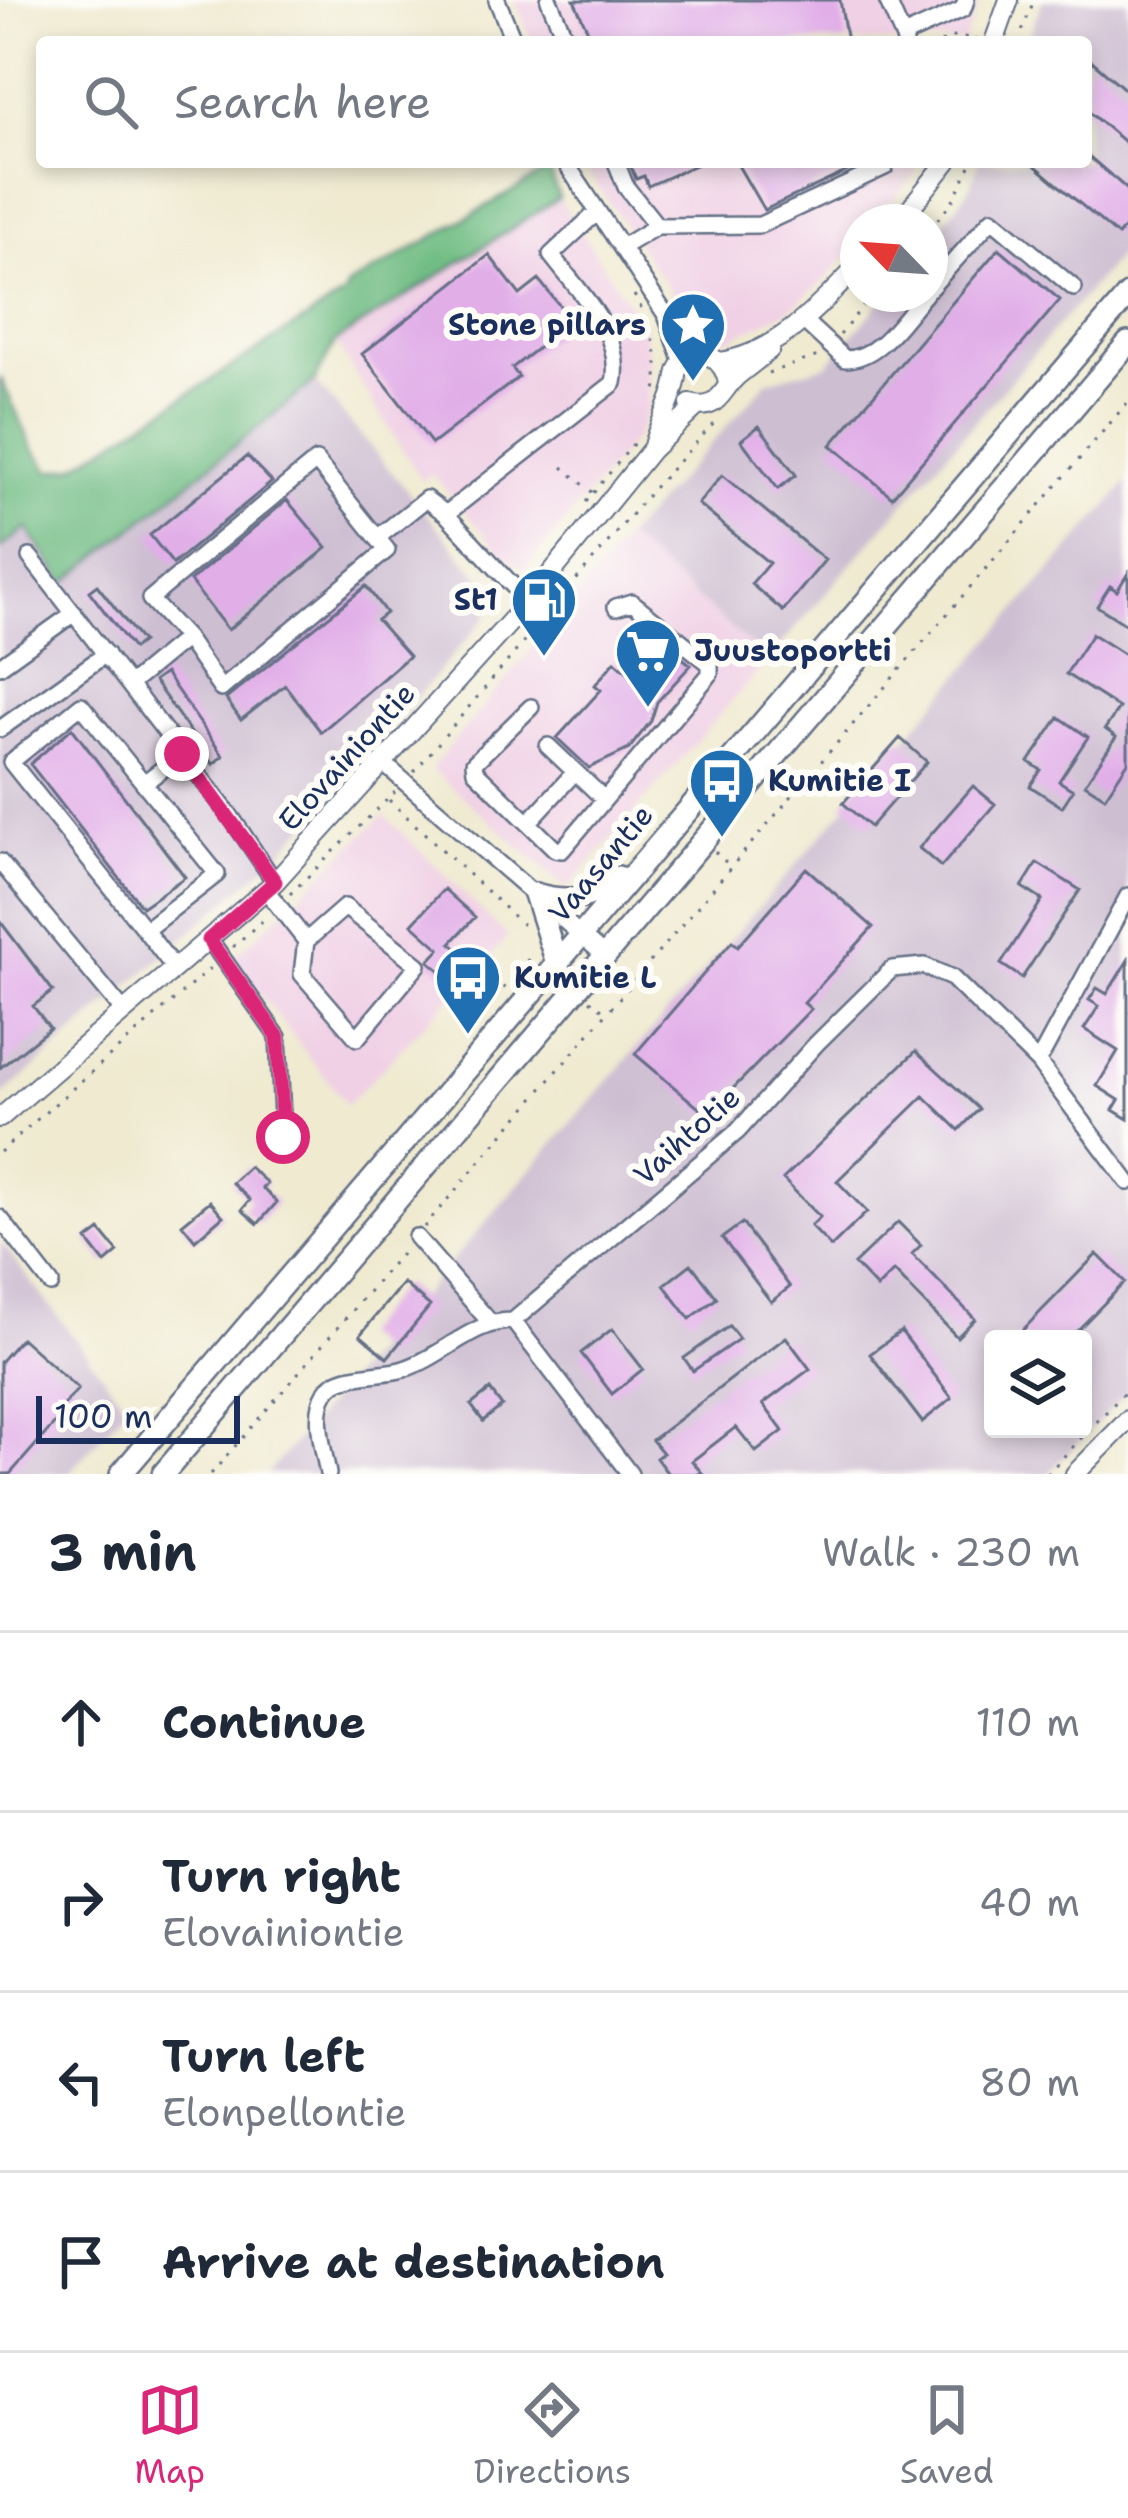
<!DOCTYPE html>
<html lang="en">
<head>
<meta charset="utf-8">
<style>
	body { margin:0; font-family:"Shantell Sans",sans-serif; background:#f6f6f7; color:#1f2937 }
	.controls { position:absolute; right:36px; bottom:36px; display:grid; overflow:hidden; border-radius:12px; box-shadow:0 6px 18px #0003 }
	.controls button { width:108px; height:108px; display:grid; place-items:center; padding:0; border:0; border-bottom:3px solid #e0e1e3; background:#fff; color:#1f2937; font:60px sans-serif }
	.compass { position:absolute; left:840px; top:204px; width:108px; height:108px; border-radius:50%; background:#fff; box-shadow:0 6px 18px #0003; rotate:295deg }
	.scale { position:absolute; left:36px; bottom:30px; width:204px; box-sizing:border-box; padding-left:12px; border:6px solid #1b2f5e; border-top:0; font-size:33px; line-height:42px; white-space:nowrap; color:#1b2f5e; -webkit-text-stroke:9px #fdfcf7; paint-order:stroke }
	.stop { position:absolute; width:36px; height:36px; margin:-27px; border:9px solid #db2777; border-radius:50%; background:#fff }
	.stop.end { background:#db2777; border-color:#fff; box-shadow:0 3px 12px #0008 }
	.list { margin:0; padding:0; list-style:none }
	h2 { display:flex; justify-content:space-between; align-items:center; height:156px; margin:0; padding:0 48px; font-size:51px }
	h2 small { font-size:39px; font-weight:400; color:#747a83 }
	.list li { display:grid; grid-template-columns:78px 1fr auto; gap:36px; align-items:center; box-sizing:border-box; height:180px; padding:0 48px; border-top:3px solid #e0e1e3 }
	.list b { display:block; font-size:45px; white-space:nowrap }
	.list p { margin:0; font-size:39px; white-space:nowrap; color:#747a83 }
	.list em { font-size:39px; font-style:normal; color:#747a83 }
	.icon { flex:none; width:66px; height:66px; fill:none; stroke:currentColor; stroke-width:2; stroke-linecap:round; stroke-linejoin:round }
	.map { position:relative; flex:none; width:1128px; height:1474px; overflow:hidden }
	.search { position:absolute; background:#fff; box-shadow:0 6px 18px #0003; left:36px; right:36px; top:36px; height:132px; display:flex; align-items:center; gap:30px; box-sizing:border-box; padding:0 42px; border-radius:12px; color:#747a83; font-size:45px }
	.sheet { height:876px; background:#fff }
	nav { display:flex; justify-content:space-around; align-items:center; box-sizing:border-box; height:168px; border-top:3px solid #e0e1e3; background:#fff; font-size:33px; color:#747a83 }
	nav a { display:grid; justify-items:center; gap:6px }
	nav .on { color:#db2777 }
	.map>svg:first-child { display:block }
	.built { fill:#f0d0e5 }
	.industrial { fill:#cebed2; fill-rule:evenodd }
	.forest { fill:#72bd85; stroke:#467672; stroke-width:3 }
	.building { fill:#e1aee8 }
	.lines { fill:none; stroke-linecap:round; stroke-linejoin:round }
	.minor-casing { stroke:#657086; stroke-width:20 }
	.major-casing { stroke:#657086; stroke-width:22 }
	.highway-casing { stroke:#657086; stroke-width:26 }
	.path { stroke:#657086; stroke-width:3; stroke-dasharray:3 9; stroke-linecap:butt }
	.minor { stroke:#fff; stroke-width:15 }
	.major { stroke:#fff; stroke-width:18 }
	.highway { stroke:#fff; stroke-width:21 }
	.route { stroke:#db2777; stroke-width:15 }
	.labels { text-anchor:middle; stroke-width:12; stroke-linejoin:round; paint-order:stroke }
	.poi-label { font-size:30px; font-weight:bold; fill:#1b2f5e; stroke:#fdfcf7; text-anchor:start }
	.street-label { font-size:30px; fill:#1b2f5e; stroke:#fdfcf7 }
</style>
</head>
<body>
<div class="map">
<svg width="1128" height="1474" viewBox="0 0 1128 1474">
	<rect width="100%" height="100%" fill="#fdfcf7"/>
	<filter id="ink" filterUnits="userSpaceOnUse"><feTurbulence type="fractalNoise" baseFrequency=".00833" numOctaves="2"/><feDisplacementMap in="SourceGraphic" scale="24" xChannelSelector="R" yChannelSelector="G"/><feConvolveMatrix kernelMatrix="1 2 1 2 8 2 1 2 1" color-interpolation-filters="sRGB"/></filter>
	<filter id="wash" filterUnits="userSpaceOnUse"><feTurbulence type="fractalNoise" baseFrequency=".004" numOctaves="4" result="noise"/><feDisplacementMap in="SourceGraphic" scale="48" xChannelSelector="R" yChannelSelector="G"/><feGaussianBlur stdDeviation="2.7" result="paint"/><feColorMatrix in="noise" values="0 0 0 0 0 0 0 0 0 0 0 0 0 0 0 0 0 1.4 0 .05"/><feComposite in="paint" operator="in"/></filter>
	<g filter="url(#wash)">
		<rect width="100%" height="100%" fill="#efead0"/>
		<path class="built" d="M 515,0 L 980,0 L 964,42 L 532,42 Z
			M 581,162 L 918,162 L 914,174 L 874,222 L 858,222 L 858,241 L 827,278 L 789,310 L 727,340 L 711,337 L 685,313 Z
			M 559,198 L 643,326 L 648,354 L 648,408 L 636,437 L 524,570 L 500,552 L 432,474 L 422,481 L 335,342 Z
			M 626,537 L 768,660 L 567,889 L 431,769 Z
			M 384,815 L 508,937 L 347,1105 L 233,959 Z"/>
		<path class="industrial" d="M 1043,0 L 1128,0 L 1128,245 L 768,660 L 626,537 L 768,381 L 827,365 L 887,294 L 930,294 L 930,242 L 968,191 L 979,162 L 1086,162 L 1086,42 L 1026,42 Z
			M 315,381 L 489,588 L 487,616 L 282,852 L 0,1098 L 0,549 L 27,528 L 66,583 Z
			M 1128,482 L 1128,1391 L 1048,1474 L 267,1474 ZM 993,1339 L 1083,1339 L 1083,1429 L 993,1429 Z
			M 0,1241 L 127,1407 L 68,1474 L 0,1474 Z"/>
		<path class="forest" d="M 549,170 L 559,198 L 335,342 L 315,381 L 65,583 L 27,528 L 0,549 L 0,377 L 33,448 L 50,471 L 74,467 L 344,295 L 348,286 Z"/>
		<g id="blocks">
			<path class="building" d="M 574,0 L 840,0 L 847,42 L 593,42 Z
				M 1092,61 L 1128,92 L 1128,145 L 1086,110 L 1086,68 Z
				M 1086,154 L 1128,190 L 1128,224 L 1118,236 L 1031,162 L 1086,162 Z
				M 629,162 L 702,162 L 648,186 L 644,176 L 636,179 Z
				M 736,162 L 867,162 L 764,210 Z
				M 999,248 L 1060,300 L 892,497 L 831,445 Z
				M 489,255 L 520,295 L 539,280 L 572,321 L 512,368 L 519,377 L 432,444 L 362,354 Z
				M 759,426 L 796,475 L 778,489 L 741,440 Z
				M 247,456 L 272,482 L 173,564 L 150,535 Z
				M 722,475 L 825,560 L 783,611 L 751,584 L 769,563 L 698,504 Z
				M 287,500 L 327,548 L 228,630 L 190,581 Z
				M 1128,573 L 1128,626 L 1097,606 L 1110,586 L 1117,591 Z
				M 97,585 L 142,642 L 133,649 L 89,591 Z
				M 366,586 L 386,613 L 377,620 L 409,656 L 321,732 L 285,685 L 241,720 L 226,699 Z
				M 1092,634 L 1128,657 L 1128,762 L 1105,797 L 1085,784 L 1116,737 L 1105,729 L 1119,708 L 1066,674 Z
				M 664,643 L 691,665 L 657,702 L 651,721 L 629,749 L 589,768 L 557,738 L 601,690 L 595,685 L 615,661 L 633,677 Z
				M 165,673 L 223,756 L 213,764 L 154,681 Z
				M 1059,717 L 1088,737 L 1059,781 L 1073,790 L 1062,807 L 1030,786 L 1041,770 L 1029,762 Z
				M 72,728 L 185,877 L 142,907 L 30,764 Z
				M 900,738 L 927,762 L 870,827 L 843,803 Z
				M 973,786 L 995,804 L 941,867 L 919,848 Z
				M 1037,863 L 1080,890 L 1022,978 L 1001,964 L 1042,900 L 1022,887 Z
				M 806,868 L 873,927 L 804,1003 L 811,1009 L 707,1115 L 635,1054 L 732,941 L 738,946 Z
				M 444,889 L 475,917 L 451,943 L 468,959 L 450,979 L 429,961 L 440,949 L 412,924 Z
				M 0,921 L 53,991 L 33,1006 L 50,1028 L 0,1068 Z
				M 1128,960 L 1128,1119 L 1113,1110 L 1119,1100 L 1097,1086 L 1118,1051 L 1084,1029 L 1099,1006 L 1089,1000 L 1097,988 L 1107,994 Z
				M 916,1051 L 979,1109 L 959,1130 L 924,1096 L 837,1181 L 867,1212 L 831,1247 L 811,1226 L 820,1217 L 783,1179 Z
				M 249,1167 L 267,1183 L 262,1188 L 277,1202 L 258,1224 L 242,1210 L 250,1200 L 232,1183 Z
				M 210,1201 L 223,1216 L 195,1240 L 182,1224 Z
				M 898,1222 L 921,1245 L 912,1254 L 975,1319 L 957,1337 L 894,1271 L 877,1288 L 854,1264 Z
				M 742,1223 L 790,1287 L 771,1302 L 722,1238 Z
				M 100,1230 L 118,1252 L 105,1263 L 87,1240 Z
				M 1097,1254 L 1125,1282 L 1069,1339 L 1014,1339 Z
				M 691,1264 L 717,1298 L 690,1319 L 664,1285 Z
				M 403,1283 L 430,1306 L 387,1358 L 360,1335 Z
				M 729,1326 L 739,1339 L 693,1371 L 684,1358 Z
				M 612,1329 L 643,1369 L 612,1394 L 581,1353 Z
				M 901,1331 L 952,1398 L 922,1422 L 870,1354 Z
				M 786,1337 L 810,1369 L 763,1404 L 783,1431 L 756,1452 L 736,1427 L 692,1461 L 703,1474 L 668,1474 L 656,1458 L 663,1453 L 652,1440 Z
				M 21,1338 L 78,1389 L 59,1411 L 63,1414 L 10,1474 L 0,1474 L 0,1362 Z
				M 490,1390 L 502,1406 L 483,1421 L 471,1405 Z"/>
		</g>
	</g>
	<g filter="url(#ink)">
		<use href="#blocks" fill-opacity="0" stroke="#657086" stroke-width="3"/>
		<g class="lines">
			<g class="minor-casing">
				<path id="minor" d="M 497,0 L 514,42
					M 549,0 L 567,42
					M 887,0 L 905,41
					M 903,36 L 963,9 L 966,0
					M 565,162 L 666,315 L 683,363
					M 616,162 L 626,187 L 657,226 L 760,225 L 885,167 L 886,162
					M 622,247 L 657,226
					M 930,288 L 992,219 L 1074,288
					M 666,315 L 681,325 L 705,355
					M 804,321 L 845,359 C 880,359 903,318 925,294
					M 446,514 L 614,383 C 624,333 579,292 551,255 L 596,213
					M 377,538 L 426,499 L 446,514 L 528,602
					M 30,557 L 229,814 L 275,882
					M 0,666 L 74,613
					M 130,684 L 186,638 L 221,689 L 387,550 L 316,461 L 150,599 L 186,638
					M 531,707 L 474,763 L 475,771 L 555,849 L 562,850 L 710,674 L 710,664 L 632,602 L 616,607
					M 0,729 L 106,654
					M 548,746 L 604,799
					M 383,763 L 605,956
					M 144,783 L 182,754
					M 528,823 L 575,772
					M 0,862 L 124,1012
					M 266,890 L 306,941 L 302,974 L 357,1038 L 418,965 L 345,907 L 306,941
					M 1128,896 L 1038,1062 L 1128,1182
					M 145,930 L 11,762 L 81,705 L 217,874 L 145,930 L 175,969
					M 209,939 L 278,1037 L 283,1137
					M 0,1218 L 51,1284
					M 416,1237 L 489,1321
					M 328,1474 C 324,1450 312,1414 326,1392 C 338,1371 383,1376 404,1369 C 443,1357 473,1320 513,1321
					M 630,1474 L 513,1321 L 738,1131 L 816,1044 L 892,969 L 924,966 L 952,978 L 1038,1062"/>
			</g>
			<g class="major-casing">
				<path id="major" d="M 994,42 L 1009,0
					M 899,222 L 947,162
					M 720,362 C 778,353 820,305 858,266
					M 690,404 C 719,412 720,391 737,376 C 748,367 759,359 770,349
					M 653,446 C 658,424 672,404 676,382 C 678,373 676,372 682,364 C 701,341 727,362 728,385
					M 0,1118 L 275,882 L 528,602 L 651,450 L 697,406
					M 1075,1474 L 1128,1420"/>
			</g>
			<g class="highway-casing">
				<path id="highway" d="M 535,894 C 570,904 590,900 618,877
					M 535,894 L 557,963
					M 121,1474 L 1128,295
					M 163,1474 L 1128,343"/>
			</g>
			<path class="path" d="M 941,42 L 956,36 L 977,39
				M 1018,42 L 1034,0
				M 930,229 L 953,200 L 972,162
				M 634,295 C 654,329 660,354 656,394
				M 840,335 L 872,294
				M 768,373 L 821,355
				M 563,467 L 592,492
				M 586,502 L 638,438
				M 414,772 L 653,489 L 717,420
				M 389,800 L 527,929
				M 715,852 L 730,866
				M 290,894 L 395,792
				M 233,947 L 266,917
				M 590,1000 L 606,1012
				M 468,1037 L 477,1019 L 533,954
				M 0,1152 L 213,966
				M 424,1227 L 1128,402
				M 211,1474 L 406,1248
				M 1047,1474 L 1128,1389"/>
			<use href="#minor" class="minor"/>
			<use href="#major" class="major"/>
			<use href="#highway" class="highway"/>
		</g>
	</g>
	<g class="lines" filter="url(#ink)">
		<path class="route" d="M 182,754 L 275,882 L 209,940 L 278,1037 L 283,1137"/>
	</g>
	<defs>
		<g id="sight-pin" transform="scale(3.45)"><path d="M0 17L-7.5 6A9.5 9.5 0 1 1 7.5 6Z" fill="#1f6fb2" stroke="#fdfcf7"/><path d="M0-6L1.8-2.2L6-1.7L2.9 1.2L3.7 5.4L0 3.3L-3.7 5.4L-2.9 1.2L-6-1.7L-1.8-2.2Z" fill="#fff"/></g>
		<g id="fuel-pin" transform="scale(3.45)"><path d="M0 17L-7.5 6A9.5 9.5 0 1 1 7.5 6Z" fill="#1f6fb2" stroke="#fdfcf7"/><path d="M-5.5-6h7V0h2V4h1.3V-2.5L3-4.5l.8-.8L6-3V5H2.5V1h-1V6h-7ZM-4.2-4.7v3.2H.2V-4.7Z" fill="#fff"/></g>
		<g id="supermarket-pin" transform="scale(3.45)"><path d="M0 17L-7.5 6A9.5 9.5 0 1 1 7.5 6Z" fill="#1f6fb2" stroke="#fdfcf7"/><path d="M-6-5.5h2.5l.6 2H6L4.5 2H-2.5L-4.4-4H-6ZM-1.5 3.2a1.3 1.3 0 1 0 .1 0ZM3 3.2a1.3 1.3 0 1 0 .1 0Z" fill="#fff"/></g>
		<g id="bus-pin" transform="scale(3.45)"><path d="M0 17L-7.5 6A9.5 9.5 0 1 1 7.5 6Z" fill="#1f6fb2" stroke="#fdfcf7"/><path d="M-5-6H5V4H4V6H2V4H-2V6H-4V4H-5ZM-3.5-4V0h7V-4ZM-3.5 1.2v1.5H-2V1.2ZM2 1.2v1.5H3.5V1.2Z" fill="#fff"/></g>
	</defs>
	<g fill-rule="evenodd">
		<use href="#sight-pin" x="693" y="325"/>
		<use href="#fuel-pin" x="544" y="600"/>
		<use href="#supermarket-pin" x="648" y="651"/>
		<use href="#bus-pin" x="722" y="781"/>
		<use href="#bus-pin" x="468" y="978"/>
	</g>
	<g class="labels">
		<g class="poi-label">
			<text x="646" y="335" text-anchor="end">Stone pillars</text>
			<text x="498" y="610" text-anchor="end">St1</text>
			<text x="694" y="661">Juustoportti</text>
			<text x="768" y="791">Kumitie I</text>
			<text x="514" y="988">Kumitie L</text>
		</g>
		<g class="street-label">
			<text transform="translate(347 757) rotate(-48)" y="10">Elovainiontie</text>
			<text transform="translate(601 864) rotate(-50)" y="10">Vaasantie</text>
			<text transform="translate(687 1136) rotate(-42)" y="10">Vaihtotie</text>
		</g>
	</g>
</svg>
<div class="controls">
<button><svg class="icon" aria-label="layers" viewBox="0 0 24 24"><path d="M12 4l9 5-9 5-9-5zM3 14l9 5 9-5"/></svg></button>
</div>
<svg class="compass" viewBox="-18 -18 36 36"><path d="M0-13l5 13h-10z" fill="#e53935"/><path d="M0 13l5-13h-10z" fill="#747a83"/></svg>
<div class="scale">100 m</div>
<div class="stop" style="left:283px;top:1137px"></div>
<div class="stop end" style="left:182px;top:754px"></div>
<div class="search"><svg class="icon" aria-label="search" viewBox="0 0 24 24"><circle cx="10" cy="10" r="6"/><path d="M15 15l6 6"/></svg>Search here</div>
</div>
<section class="sheet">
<h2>3 min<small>Walk · 230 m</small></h2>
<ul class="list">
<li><svg class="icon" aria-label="ahead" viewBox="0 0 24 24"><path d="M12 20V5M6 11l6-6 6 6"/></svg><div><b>Continue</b></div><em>110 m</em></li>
<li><svg class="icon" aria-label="right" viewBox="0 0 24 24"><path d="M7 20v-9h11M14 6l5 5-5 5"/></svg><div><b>Turn right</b><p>Elovainiontie</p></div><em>40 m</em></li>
<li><svg class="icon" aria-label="left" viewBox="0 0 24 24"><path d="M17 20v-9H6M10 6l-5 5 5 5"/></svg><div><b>Turn left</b><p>Elonpellontie</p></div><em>80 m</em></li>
<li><svg class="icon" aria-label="arrive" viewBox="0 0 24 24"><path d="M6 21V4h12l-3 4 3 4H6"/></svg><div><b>Arrive at destination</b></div></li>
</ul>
</section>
<nav>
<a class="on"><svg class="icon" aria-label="map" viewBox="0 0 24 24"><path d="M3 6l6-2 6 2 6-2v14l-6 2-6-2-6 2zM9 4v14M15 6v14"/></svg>Map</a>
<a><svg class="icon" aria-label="directions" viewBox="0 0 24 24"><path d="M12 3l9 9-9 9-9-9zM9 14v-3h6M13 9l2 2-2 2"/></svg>Directions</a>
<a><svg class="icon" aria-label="saved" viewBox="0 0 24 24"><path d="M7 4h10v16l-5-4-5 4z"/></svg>Saved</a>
</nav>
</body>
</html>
